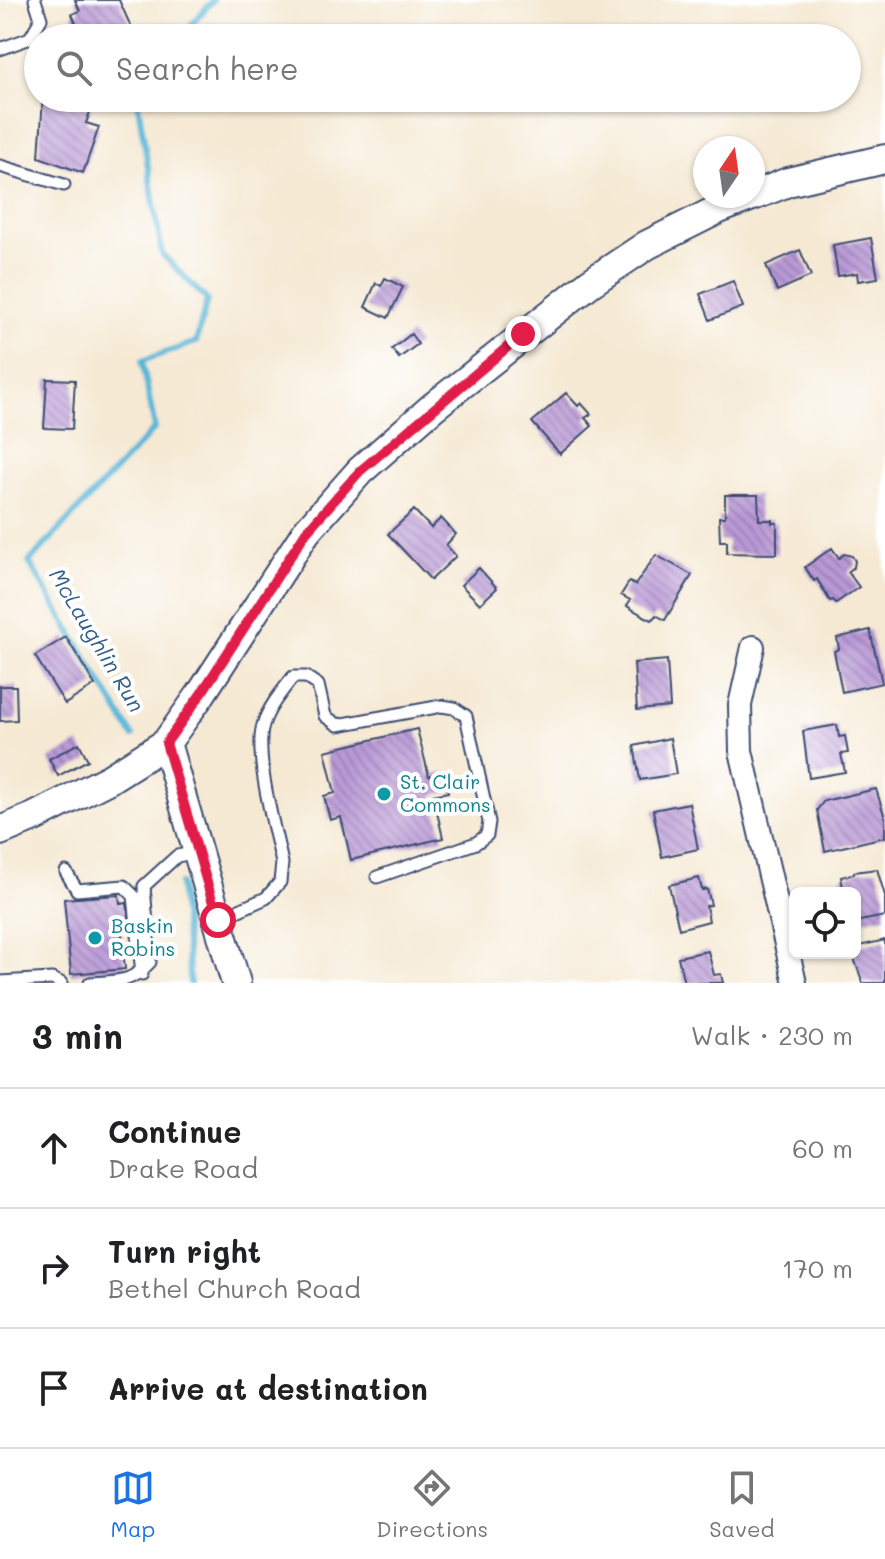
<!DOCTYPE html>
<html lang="en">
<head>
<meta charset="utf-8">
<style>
	body { margin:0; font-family:Mali,sans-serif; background:#f6f6f6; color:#202124 }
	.controls { position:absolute; right:24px; bottom:24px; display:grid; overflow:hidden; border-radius:12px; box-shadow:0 2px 6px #0004 }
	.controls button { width:72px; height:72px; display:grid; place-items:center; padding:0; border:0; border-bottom:2px solid #e0e0e0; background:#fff; color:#202124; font:40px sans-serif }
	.compass { position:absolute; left:693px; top:136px; width:72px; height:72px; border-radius:50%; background:#fff; box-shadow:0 2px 6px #0004; rotate:13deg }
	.stop { position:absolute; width:24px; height:24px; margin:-18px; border:6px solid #e11d48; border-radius:50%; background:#fff }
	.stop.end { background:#e11d48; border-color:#fff; box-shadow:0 2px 8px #0008 }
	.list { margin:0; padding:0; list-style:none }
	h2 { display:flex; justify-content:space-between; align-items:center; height:104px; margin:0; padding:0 32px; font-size:34px }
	h2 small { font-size:26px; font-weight:400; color:#757577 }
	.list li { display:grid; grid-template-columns:52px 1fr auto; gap:24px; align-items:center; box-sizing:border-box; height:120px; padding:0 32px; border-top:2px solid #e0e0e0 }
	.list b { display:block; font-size:30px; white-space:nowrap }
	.list p { margin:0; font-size:26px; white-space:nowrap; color:#757577 }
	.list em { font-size:26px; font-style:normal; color:#757577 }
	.icon { flex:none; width:44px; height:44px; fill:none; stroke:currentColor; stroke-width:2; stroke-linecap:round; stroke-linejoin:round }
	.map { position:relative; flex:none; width:885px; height:983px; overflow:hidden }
	.search { position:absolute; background:#fff; box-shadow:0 2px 6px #0004; left:24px; right:24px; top:24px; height:88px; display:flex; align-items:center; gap:20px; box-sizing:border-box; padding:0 28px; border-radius:44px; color:#757577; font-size:30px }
	.sheet { height:464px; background:#fff }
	nav { display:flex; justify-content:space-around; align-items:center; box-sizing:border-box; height:112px; border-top:2px solid #e0e0e0; background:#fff; font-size:22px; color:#757577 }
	nav a { display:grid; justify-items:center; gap:4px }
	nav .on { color:#1a73e8 }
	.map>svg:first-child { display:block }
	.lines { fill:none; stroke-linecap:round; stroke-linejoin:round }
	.stream { stroke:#59b6d8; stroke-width:6 }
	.building { fill:url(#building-back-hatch) }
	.service-casing { stroke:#3c4b70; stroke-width:15 }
	.minor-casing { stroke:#3c4b70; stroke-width:26 }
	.tertiary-casing { stroke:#3c4b70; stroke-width:32 }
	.service { stroke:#fff; stroke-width:11 }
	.minor { stroke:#fff; stroke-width:22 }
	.tertiary { stroke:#fff; stroke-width:28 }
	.route { stroke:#e11d48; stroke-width:10 }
	.culture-dot { fill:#0f9aa8; stroke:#fff; stroke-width:3 }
	.labels { text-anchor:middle; stroke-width:8; stroke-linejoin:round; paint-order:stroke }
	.culture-label { font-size:20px; fill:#0d838f; stroke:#fff; text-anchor:start }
	.water-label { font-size:22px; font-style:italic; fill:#315e89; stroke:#fff }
</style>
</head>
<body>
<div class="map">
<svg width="885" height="983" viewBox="0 0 885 983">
	<defs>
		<pattern id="building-back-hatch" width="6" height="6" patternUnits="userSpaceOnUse" patternTransform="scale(2)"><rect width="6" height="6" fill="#b999d6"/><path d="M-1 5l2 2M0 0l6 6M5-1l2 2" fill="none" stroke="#967db1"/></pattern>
	</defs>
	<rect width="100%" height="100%" fill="#fff"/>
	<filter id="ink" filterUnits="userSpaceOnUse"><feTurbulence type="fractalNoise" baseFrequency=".0125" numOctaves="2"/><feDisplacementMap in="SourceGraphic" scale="16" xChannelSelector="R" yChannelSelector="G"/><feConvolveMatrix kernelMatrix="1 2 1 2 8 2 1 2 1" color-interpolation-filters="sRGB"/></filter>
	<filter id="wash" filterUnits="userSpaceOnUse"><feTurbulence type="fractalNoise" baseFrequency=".006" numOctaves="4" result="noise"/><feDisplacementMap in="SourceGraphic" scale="32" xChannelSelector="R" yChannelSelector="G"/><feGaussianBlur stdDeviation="1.8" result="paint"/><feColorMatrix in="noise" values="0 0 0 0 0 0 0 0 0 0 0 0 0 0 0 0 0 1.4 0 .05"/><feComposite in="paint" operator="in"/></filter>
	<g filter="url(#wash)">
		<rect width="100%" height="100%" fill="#f5e9d3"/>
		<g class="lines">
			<path class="stream" d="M 180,38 L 213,0
				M 133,736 L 29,562 L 155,428 L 142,361 L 196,342 L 207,300 L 162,254 L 137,98
				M 180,884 L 190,983"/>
		</g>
		<g id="blocks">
			<path class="building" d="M 75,0 L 119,0 L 136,38 L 82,38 L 72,14 L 80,11 Z
				M 43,98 L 60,98 L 91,109 L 86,123 L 99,127 L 83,173 L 39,157 Z
				M 871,238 L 878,278 L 858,281 L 857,273 L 838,276 L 833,245 Z
				M 800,250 L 811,276 L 777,291 L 766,265 Z
				M 385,278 L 403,287 L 388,318 L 365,307 L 376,283 L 381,286 Z
				M 733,281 L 743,307 L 710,320 L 700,294 Z
				M 411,334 L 418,344 L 399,358 L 392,349 Z
				M 47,379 L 75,380 L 72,429 L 44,428 Z
				M 566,393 L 578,406 L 581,403 L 591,414 L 585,418 L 592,426 L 560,454 L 532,422 Z
				M 725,495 L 758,495 L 759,520 L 772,520 L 772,523 L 777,523 L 777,554 L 727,553 L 727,541 L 720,541 L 719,517 L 725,517 Z
				M 414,510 L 431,528 L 441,518 L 456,534 L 446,545 L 456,556 L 431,580 L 388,534 Z
				M 832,548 L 839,558 L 844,554 L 852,556 L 855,561 L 854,567 L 848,572 L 859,587 L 836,603 L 833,600 L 830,601 L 817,579 L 814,581 L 805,567 Z
				M 656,555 L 692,575 L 665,620 L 656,615 L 652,620 L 644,616 L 627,606 L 630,600 L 621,595 L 629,582 L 635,585 Z
				M 479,568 L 497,588 L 480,604 L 461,585 Z
				M 870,630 L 882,683 L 842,692 L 834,651 L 839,649 L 837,638 Z
				M 66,637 L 95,685 L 65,704 L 35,656 Z
				M 667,660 L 670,707 L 637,710 L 634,663 Z
				M 0,686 L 16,686 L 17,720 L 0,721 Z
				M 837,725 L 839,737 L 845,736 L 848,753 L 841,754 L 845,772 L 809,778 L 803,731 Z
				M 417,729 L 429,776 L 444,773 L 448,792 L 433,795 L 443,838 L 351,860 L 341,817 L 330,820 L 324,796 L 335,793 L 325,751 Z
				M 670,738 L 676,774 L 640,780 L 634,746 Z
				M 79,743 L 88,760 L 58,776 L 49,759 Z
				M 876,789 L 885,818 L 885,837 L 825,851 L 817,810 L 824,801 Z
				M 689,803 L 698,849 L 662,857 L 653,810 Z
				M 877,869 L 885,896 L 885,916 L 855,922 L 855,893 L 844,893 L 841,877 L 854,874 L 854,872 Z
				M 699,878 L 702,890 L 707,889 L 711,905 L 706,906 L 709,921 L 679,929 L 669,885 Z
				M 119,895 L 120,904 L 127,903 L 129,926 L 121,927 L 125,969 L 71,974 L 64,899 Z
				M 885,940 L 885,983 L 863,983 L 852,953 L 855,953 L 855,947 Z
				M 708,951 L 714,975 L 721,974 L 723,983 L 684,983 L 678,957 Z"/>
		</g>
	</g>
	<g filter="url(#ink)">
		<use href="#blocks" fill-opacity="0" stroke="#3c4b70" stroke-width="2"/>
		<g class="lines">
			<g class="service-casing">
				<path id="service" d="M 0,49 L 30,38 L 41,19 L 35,0
					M 0,166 L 64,185
					M 66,872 L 77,890 L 124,886 L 134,896 L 142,974
					M 219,919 L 266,898 L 280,882 L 282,863 C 275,830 254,756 263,725 C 268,708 282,691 293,677 L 306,677 L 318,685 L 325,716 L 338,725 L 442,706 L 454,708 L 466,716 L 489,822 L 487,835 L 476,843 L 377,877
					M 0,982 L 52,979 L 61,983
					M 90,983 C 120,981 131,983 150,962 L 144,886 L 177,856 L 198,852"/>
			</g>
			<g class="minor-casing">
				<path id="minor" d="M 753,647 L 740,705 L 741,751 L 795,983"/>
			</g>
			<g class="tertiary-casing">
				<path id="tertiary" d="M 753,196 L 788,182 L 885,159
					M 166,743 L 236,983
					M 0,831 L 34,817 L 109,779 L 166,743 L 201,694 L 306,532 L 360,471 L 433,407 L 590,283 L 647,245 L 719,209 L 752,196"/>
			</g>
			<use href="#service" class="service"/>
			<use href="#minor" class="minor"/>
			<use href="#tertiary" class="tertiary"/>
		</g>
	</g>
	<g class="lines" filter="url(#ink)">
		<path class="route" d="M 218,920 L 166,743 L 201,694 L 306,532 L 360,471 L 523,334"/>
	</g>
	<g class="culture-dot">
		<circle cx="384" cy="794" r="8"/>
		<circle cx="95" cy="938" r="8"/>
	</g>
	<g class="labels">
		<g class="culture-label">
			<text x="400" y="789">St. Clair<tspan x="400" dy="23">Commons</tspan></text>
			<text x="111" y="933">Baskin<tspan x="111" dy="23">Robins</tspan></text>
		</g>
		<g class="water-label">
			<text transform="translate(97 640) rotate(59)" y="8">McLaughlin Run</text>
		</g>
	</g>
</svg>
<div class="controls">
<button><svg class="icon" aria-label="locate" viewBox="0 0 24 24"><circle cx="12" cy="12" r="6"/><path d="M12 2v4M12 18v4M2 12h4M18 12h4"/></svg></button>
</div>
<svg class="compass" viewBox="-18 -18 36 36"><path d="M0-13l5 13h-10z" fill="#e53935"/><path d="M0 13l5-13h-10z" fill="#757577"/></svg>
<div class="stop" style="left:218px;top:920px"></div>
<div class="stop end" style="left:523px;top:334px"></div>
<div class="search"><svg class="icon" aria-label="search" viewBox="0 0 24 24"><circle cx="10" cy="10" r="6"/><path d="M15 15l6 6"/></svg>Search here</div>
</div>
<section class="sheet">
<h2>3 min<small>Walk · 230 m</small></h2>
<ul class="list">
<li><svg class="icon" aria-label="ahead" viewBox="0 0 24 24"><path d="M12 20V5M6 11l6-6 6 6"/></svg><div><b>Continue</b><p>Drake Road</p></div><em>60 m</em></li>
<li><svg class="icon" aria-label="right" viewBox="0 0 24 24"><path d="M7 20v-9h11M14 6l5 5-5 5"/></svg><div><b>Turn right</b><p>Bethel Church Road</p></div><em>170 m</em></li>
<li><svg class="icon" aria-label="arrive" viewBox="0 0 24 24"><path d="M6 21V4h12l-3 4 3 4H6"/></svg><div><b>Arrive at destination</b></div></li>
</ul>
</section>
<nav>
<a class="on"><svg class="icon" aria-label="map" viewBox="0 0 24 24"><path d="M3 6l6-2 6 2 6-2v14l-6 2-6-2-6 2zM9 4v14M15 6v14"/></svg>Map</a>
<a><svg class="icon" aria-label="directions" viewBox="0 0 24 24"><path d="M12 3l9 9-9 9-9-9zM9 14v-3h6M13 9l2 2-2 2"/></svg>Directions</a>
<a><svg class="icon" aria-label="saved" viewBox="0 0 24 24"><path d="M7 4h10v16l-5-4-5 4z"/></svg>Saved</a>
</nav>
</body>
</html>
